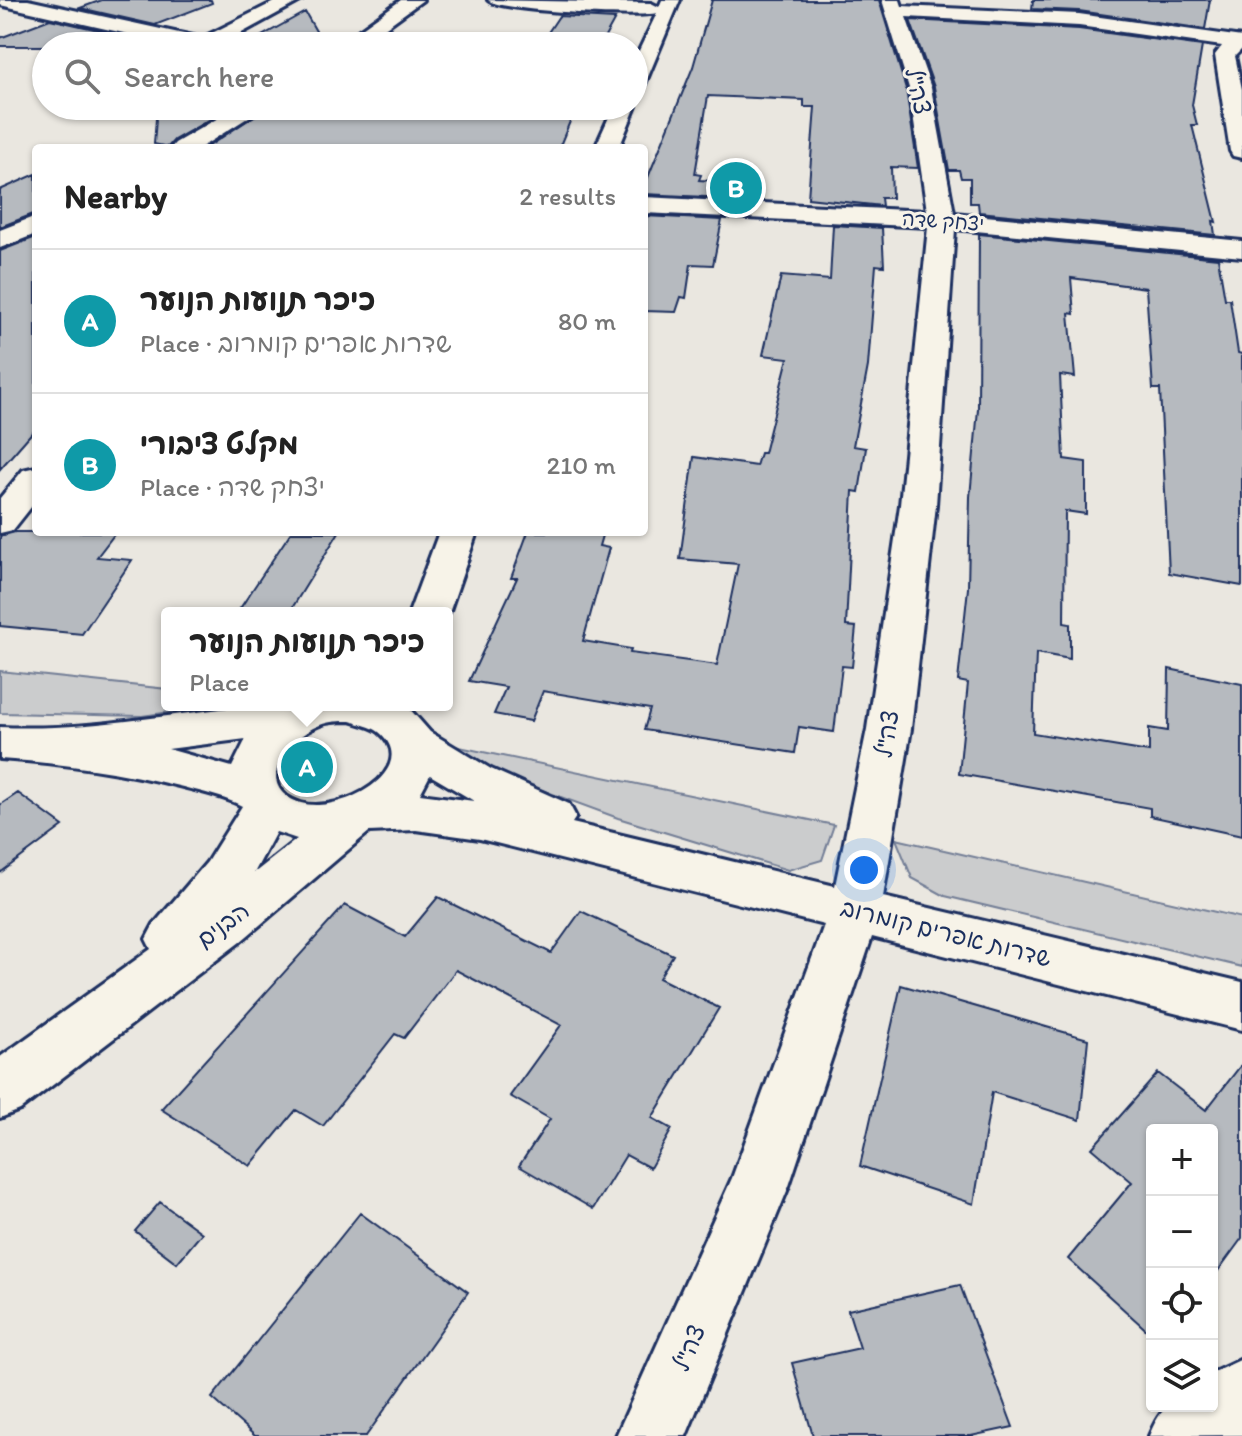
<!DOCTYPE html>
<html lang="en">
<head>
<meta charset="utf-8">
<style>
	body { margin:0; font-family:Itim,"Playpen Sans Hebrew",sans-serif; background:#f6f6f6; color:#222 }
	.controls { position:absolute; right:24px; bottom:24px; display:grid; overflow:hidden; border-radius:8px; box-shadow:0 2px 6px #0004 }
	.controls button { width:72px; height:72px; display:grid; place-items:center; padding:0; border:0; border-bottom:2px solid #e0e0e0; background:#fff; color:#222; font:40px sans-serif }
	.you { position:absolute; left:864px; top:870px; width:28px; height:28px; margin:-20px; border:6px solid #fff; border-radius:50%; background:#1a73e8; box-shadow:0 0 0 12px #1a73e833 }
	.badge { display:grid; place-items:center; width:52px; height:52px; border-radius:50%; background:#ea580c; color:#fff; font-size:26px; font-weight:700 }
	.pin { position:absolute; translate:-50% -50%; border:4px solid #fff; box-shadow:0 2px 8px #0006 }
	.popup { position:absolute; left:161px; top:607px; width:292px; height:104px; box-sizing:border-box; display:grid; place-content:center; border-radius:8px; background:#fff; filter:drop-shadow(0 2px 6px #0005); font-size:26px; white-space:nowrap; color:#767676 }
	.popup b { font-size:30px; color:#222 }
	.popup::after { content:''; position:absolute; left:50%; top:100%; margin-left:-16px; border:16px solid transparent; border-top-color:#fff }
	.list { margin:0; padding:0; list-style:none }
	h2 { display:flex; justify-content:space-between; align-items:center; height:104px; margin:0; padding:0 32px; font-size:34px }
	h2 small { font-size:26px; font-weight:400; color:#767676 }
	.list li { display:grid; grid-template-columns:52px 1fr auto; gap:24px; align-items:center; box-sizing:border-box; height:144px; padding:0 32px; border-top:2px solid #e0e0e0 }
	.list b { display:block; font-size:30px; white-space:nowrap }
	.list p { margin:0; font-size:26px; white-space:nowrap; color:#767676 }
	.list em { font-size:26px; font-style:normal; color:#767676 }
	.icon { flex:none; width:44px; height:44px; fill:none; stroke:currentColor; stroke-width:2; stroke-linecap:round; stroke-linejoin:round }
	.map { position:relative; flex:none; width:1242px; height:1436px; overflow:hidden }
	.search { position:absolute; background:#fff; box-shadow:0 2px 6px #0004; left:32px; top:32px; width:616px; height:88px; display:flex; align-items:center; gap:20px; box-sizing:border-box; padding:0 28px; border-radius:44px; color:#767676; font-size:30px }
	.panel { position:absolute; background:#fff; box-shadow:0 2px 6px #0004; left:32px; top:144px; width:616px; height:392px; border-radius:8px }
	.map>svg:first-child { display:block }
	.green { fill:#cbcccd; stroke:#737e96; stroke-width:2 }
	.building { fill:#b6babf; stroke:#1b2f5e; stroke-width:2 }
	.lines { fill:none; stroke-linecap:round; stroke-linejoin:round }
	.minor-casing { stroke:#1b2f5e; stroke-width:6 }
	.minor { fill:#f7f3e8; fill-rule:evenodd }
	.labels { text-anchor:middle; stroke-width:6; stroke-linejoin:round; paint-order:stroke }
	.far-street-label { font-size:20px; fill:#1b2f5e; stroke:#f7f3e8 }
	.street-label { font-size:24px; fill:#1b2f5e; stroke:#f7f3e8 }
</style>
</head>
<body>
<div class="map">
<svg width="1242" height="1436" viewBox="0 0 1242 1436">
	<rect width="100%" height="100%" fill="#eae7e0"/>
	<filter id="ink" filterUnits="userSpaceOnUse"><feTurbulence type="fractalNoise" baseFrequency=".0125" numOctaves="2"/><feDisplacementMap in="SourceGraphic" scale="16" xChannelSelector="R" yChannelSelector="G"/><feConvolveMatrix kernelMatrix="1 2 1 2 8 2 1 2 1" color-interpolation-filters="sRGB"/></filter>
	<g filter="url(#ink)">
		<path class="green" d="M 0,671 L 167,689 L 167,705 L 219,705 L 142,716 L 0,713 Z
			M 445,744 L 834,825 L 822,860 L 788,870 L 618,818 L 482,768 Z
			M 896,839 L 1242,918 L 1242,967 L 945,896 L 912,878 Z"/>
		<path class="building" d="M 102,0 L 211,0 L 212,3 L 155,25 L 80,8 Z
			M 712,0 L 879,0 L 906,89 L 918,168 L 891,167 L 892,198 L 881,198 L 882,206 L 808,198 L 815,107 L 804,107 L 804,100 L 708,96 L 695,174 L 701,175 L 699,180 L 730,182 L 727,198 L 644,194 L 644,187 L 693,67 Z
			M 1033,0 L 1210,0 L 1205,29 L 1079,11 L 1032,9 Z
			M 305,12 L 321,40 L 311,46 L 244,46 Z
			M 559,16 L 615,19 L 600,46 L 539,46 Z
			M 50,19 L 125,36 L 100,46 L 0,46 L 0,38 Z
			M 910,20 L 1079,29 L 1202,46 L 1192,105 L 1197,125 L 1192,125 L 1216,222 L 1213,221 L 1215,235 L 979,212 L 978,203 L 970,203 L 970,178 L 961,178 L 959,170 L 949,170 L 934,87 Z
			M 157,106 L 233,106 L 174,140 L 168,147 L 154,144 Z
			M 269,106 L 545,106 L 576,107 L 559,148 L 206,148 Z
			M 36,174 L 36,213 L 0,227 L 0,190 Z
			M 644,216 L 722,220 L 713,265 L 691,264 L 686,298 L 681,297 L 676,312 L 644,311 Z
			M 833,225 L 882,228 L 884,266 L 876,265 L 868,366 L 853,446 L 866,448 L 859,492 L 853,491 L 846,626 L 856,627 L 852,667 L 842,666 L 834,732 L 799,727 L 795,753 L 644,730 L 650,709 L 543,691 L 531,721 L 494,714 L 506,687 L 469,681 L 517,578 L 511,578 L 528,532 L 603,532 L 599,546 L 609,548 L 583,641 L 631,649 L 630,653 L 717,665 L 738,564 L 680,559 L 694,457 L 756,466 L 760,453 L 764,453 L 788,358 L 763,355 L 781,276 L 830,280 Z
			M 979,234 L 1218,258 L 1225,299 L 1230,299 L 1238,353 L 1242,354 L 1242,586 L 1169,573 L 1160,389 L 1153,389 L 1146,288 L 1071,278 L 1074,314 L 1069,313 L 1075,377 L 1060,375 L 1064,459 L 1086,462 L 1086,514 L 1065,511 L 1064,623 L 1070,624 L 1070,659 L 1036,653 L 1033,733 L 1149,752 L 1149,728 L 1168,731 L 1169,669 L 1242,684 L 1242,836 L 1150,816 L 1150,808 L 959,774 L 968,683 L 958,681 L 968,588 L 970,497 L 978,409 Z
			M 36,237 L 36,428 L 0,469 L 0,251 Z
			M 15,532 L 116,532 L 97,557 L 132,560 L 82,634 L 0,626 L 0,536 Z
			M 291,532 L 339,532 L 289,613 L 237,613 Z
			M 18,793 L 63,826 L 0,873 L 0,805 Z
			M 438,897 L 551,953 L 581,911 L 673,955 L 659,978 L 719,1008 L 652,1118 L 672,1129 L 650,1168 L 626,1155 L 593,1209 L 519,1166 L 550,1119 L 510,1096 L 561,1025 L 456,970 L 404,1038 L 395,1034 L 323,1126 L 296,1110 L 250,1166 L 161,1109 L 345,905 L 405,937 Z
			M 901,985 L 1088,1039 L 1080,1120 L 992,1092 L 974,1204 L 860,1166 Z
			M 1242,1064 L 1242,1238 L 1212,1279 L 1212,1130 L 1152,1130 L 1152,1335 L 1068,1259 L 1132,1182 L 1092,1148 L 1158,1073 L 1206,1110 Z
			M 160,1202 L 202,1233 L 177,1263 L 135,1231 Z
			M 360,1213 L 468,1292 L 366,1436 L 255,1436 L 212,1398 Z
			M 960,1285 L 1013,1427 L 971,1436 L 813,1436 L 792,1363 L 860,1348 L 848,1310 Z"/>
		<g class="lines">
			<g class="minor-casing">
				<path id="minor" d="M 0,0 L 28,0 L 202,38 L 278,0 L 302,0 L 218,46 L 181,46 L 0,5 Z
					M 401,0 L 423,0 L 360,46 L 337,46 Z
					M 488,0 L 651,3 L 659,7 L 662,0 L 680,0 L 645,84 L 634,91 L 634,61 L 657,13 C 638,18 498,11 488,0 Z
					M 882,0 L 900,0 L 902,6 L 1079,14 L 1242,37 L 1242,49 L 1235,56 L 1242,89 L 1242,158 L 1233,156 L 1230,151 L 1215,55 L 1222,46 L 1079,26 L 906,17 L 931,88 L 954,213 L 1242,241 L 1242,257 L 955,229 L 936,505 L 911,729 L 883,897 L 1242,982 L 1242,1030 L 872,937 L 789,1186 L 686,1436 L 616,1436 L 732,1178 L 824,925 L 480,839 L 416,830 L 369,832 L 240,942 L 20,1110 L 0,1118 L 0,1057 L 151,949 L 146,939 L 154,924 L 207,862 L 242,806 C 225,797 202,792 183,787 C 123,772 62,763 0,759 L 0,727 C 85,731 171,714 255,705 C 303,700 353,705 401,705 L 408,707 L 430,732 L 491,769 L 569,804 L 576,817 L 572,823 L 835,886 L 867,729 L 900,505 L 928,227 L 644,213 L 644,197 L 927,211 L 909,88 ZM 350,721 C 359,724 372,726 379,732 C 423,769 341,815 301,803 C 250,787 288,737 320,725 C 329,721 341,721 350,721 ZM 246,739 L 232,767 L 168,749 ZM 430,775 L 474,801 L 420,794 ZM 276,832 L 297,839 L 254,873 Z
					M 634,103 L 636,106 L 619,148 L 595,148 L 614,106 L 634,106 Z
					M 239,106 L 266,106 L 200,148 L 171,148 L 175,143 Z
					M 36,216 L 36,234 L 0,248 L 0,230 Z
					M 36,467 L 36,501 L 13,530 L 0,533 L 0,498 L 23,470 Z
					M 439,532 L 477,532 L 449,613 L 447,616 L 447,613 L 409,613 Z
					M 1242,1359 L 1242,1435 L 1149,1436 C 1166,1395 1172,1406 1212,1406 L 1212,1373 Z"/>
			</g>
			<use href="#minor" class="minor"/>
		</g>
	</g>
	<g class="labels">
		<g class="far-street-label">
			<text transform="translate(943 221) rotate(4)" y="7">יצחק שדה</text>
		</g>
		<g class="street-label">
			<text transform="translate(918 91) rotate(77)" y="8">צה"ל</text>
			<text transform="translate(887 734) rotate(-81)" y="8">צה"ל</text>
			<text transform="translate(223 925) rotate(-37)" y="8">הבנים</text>
			<text transform="translate(946 933) rotate(14)" y="8">שדרות אפרים קומרוב</text>
			<text transform="translate(689 1348) rotate(-67)" y="8">צה"ל</text>
		</g>
	</g>
</svg>
<div class="controls">
<button>+</button>
<button>−</button>
<button><svg class="icon" aria-label="locate" viewBox="0 0 24 24"><circle cx="12" cy="12" r="6"/><path d="M12 2v4M12 18v4M2 12h4M18 12h4"/></svg></button>
<button><svg class="icon" aria-label="layers" viewBox="0 0 24 24"><path d="M12 4l9 5-9 5-9-5zM3 14l9 5 9-5"/></svg></button>
</div>
<div class="you"></div>
<div class="pin badge" style="left:307px;top:767px;background:#0f9aa8">A</div>
<div class="popup"><b>כיכר תנועות הנוער</b>Place</div>
<div class="pin badge" style="left:736px;top:188px;background:#0f9aa8">B</div>
<div class="search"><svg class="icon" aria-label="search" viewBox="0 0 24 24"><circle cx="10" cy="10" r="6"/><path d="M15 15l6 6"/></svg>Search here</div>
<section class="panel">
<h2>Nearby<small>2 results</small></h2>
<ul class="list">
<li><span class="badge" style="background:#0f9aa8">A</span><div><b>כיכר תנועות הנוער</b><p>Place · שדרות אפרים קומרוב</p></div><em>80 m</em></li>
<li><span class="badge" style="background:#0f9aa8">B</span><div><b>מקלט ציבורי</b><p>Place · יצחק שדה</p></div><em>210 m</em></li>
</ul>
</section>
</div>
</body>
</html>
